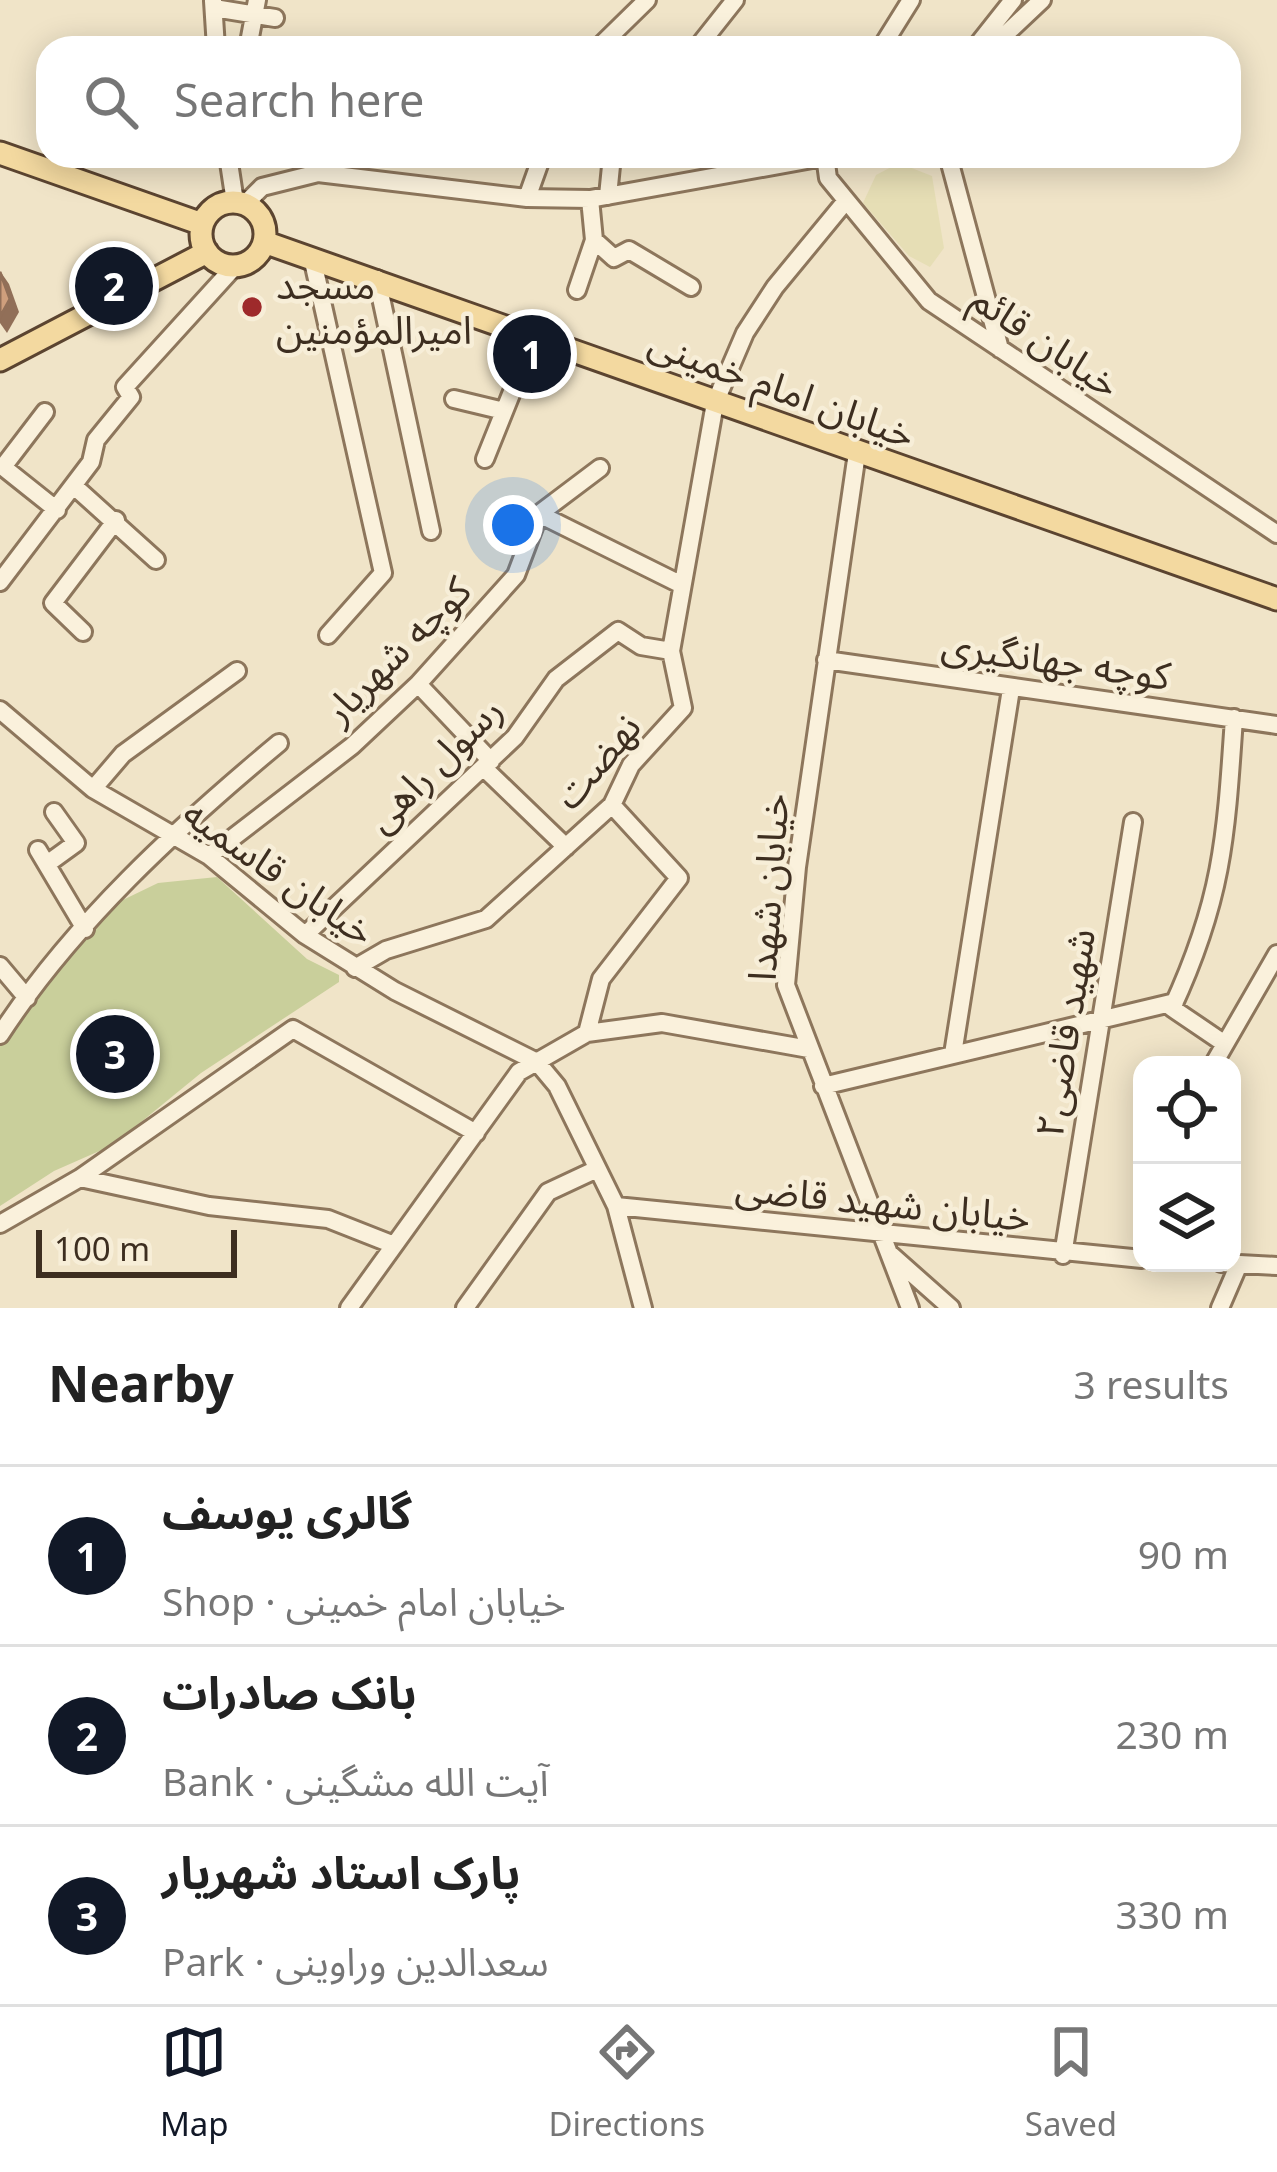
<!DOCTYPE html>
<html lang="en">
<head>
<meta charset="utf-8">
<style>
	body { margin:0; font-family:Georgia,"Noto Sans Arabic",serif; background:#f2f2f2; color:#222 }
	.controls { position:absolute; right:36px; bottom:36px; display:grid; overflow:hidden; border-radius:24px; box-shadow:0 6px 30px #0003 }
	.controls button { width:108px; height:108px; display:grid; place-items:center; padding:0; border:0; border-bottom:3px solid #e0e0e0; background:#fff; color:#222; font:60px sans-serif }
	.scale { position:absolute; left:36px; bottom:30px; width:201px; box-sizing:border-box; padding-left:12px; border:6px solid #3d2e20; border-top:0; font-size:33px; line-height:42px; white-space:nowrap; color:#3d2e20; -webkit-text-stroke:9px #f7eed8; paint-order:stroke }
	.you { position:absolute; left:513px; top:525px; width:42px; height:42px; margin:-30px; border:9px solid #fff; border-radius:50%; background:#1a73e8; box-shadow:0 0 0 18px #1a73e833 }
	.badge { display:grid; place-items:center; width:78px; height:78px; border-radius:50%; background:#111827; color:#fff; font-size:39px; font-weight:700 }
	.pin { position:absolute; translate:-50% -50%; border:6px solid #fff; box-shadow:0 3px 12px #0006 }
	.list { margin:0; padding:0; list-style:none }
	h2 { display:flex; justify-content:space-between; align-items:center; height:156px; margin:0; padding:0 48px; font-size:51px }
	h2 small { font-size:39px; font-weight:400; color:#767676 }
	.list li { display:grid; grid-template-columns:78px 1fr auto; gap:36px; align-items:center; box-sizing:border-box; height:180px; padding:0 48px; border-top:3px solid #e0e0e0 }
	.list b { display:block; font-size:45px; white-space:nowrap }
	.list p { margin:0; font-size:39px; white-space:nowrap; color:#767676 }
	.list em { font-size:39px; font-style:normal; color:#767676 }
	.icon { flex:none; width:66px; height:66px; fill:none; stroke:currentColor; stroke-width:2; stroke-linecap:round; stroke-linejoin:round }
	.map { position:relative; flex:none; width:1277px; height:1308px; overflow:hidden }
	.search { position:absolute; background:#fff; box-shadow:0 6px 30px #0003; left:36px; right:36px; top:36px; height:132px; display:flex; align-items:center; gap:30px; box-sizing:border-box; padding:0 42px; border-radius:36px; color:#767676; font-size:45px }
	.sheet { height:696px; background:#fff }
	nav { display:flex; justify-content:space-around; align-items:center; box-sizing:border-box; height:168px; border-top:3px solid #e0e0e0; background:#fff; font-size:33px; color:#767676 }
	nav a { display:grid; justify-items:center; gap:6px }
	nav .on { color:#111827 }
	.map>svg:first-child { display:block }
	.farmland { fill:#e6deb5 }
	.green { fill:#c9cf9b }
	.lines { fill:none; stroke-linecap:round; stroke-linejoin:round }
	.minor-casing { stroke:#8d765c; stroke-width:22 }
	.major-casing { stroke:#5b4430; stroke-width:27 }
	.minor { stroke:#faf1dc; stroke-width:16 }
	.major { stroke:#f3d9a0; stroke-width:21 }
	.shaded-wall { fill:#916f58 }
	.building { fill:#cf9f7d; stroke:#916f58; stroke-width:3 }
	.poi-dot { fill:#9e2a2b; stroke:#f7eed8; stroke-width:4.5 }
	.labels { text-anchor:middle; stroke-width:9; stroke-linejoin:round; paint-order:stroke }
	.poi-label { font-size:39px; fill:#3d2e20; stroke:#f7eed8; text-anchor:start }
	.street-label { font-size:39px; fill:#3d2e20; stroke:#f7eed8 }
</style>
</head>
<body>
<div class="map">
<svg width="1277" height="1308" viewBox="0 0 1277 1308">
	<rect width="100%" height="100%" fill="#f0e4c8"/>
	<path class="farmland" d="M 899,163 L 932,176 L 944,248 L 930,267 L 909,256 L 863,203 L 876,175 Z"/>
	<path class="green" d="M 217,877 L 307,959 L 339,975 L 339,982 L 201,1073 L 113,1145 L 54,1171 L 0,1206 L 0,1035 L 100,911 L 158,883 Z"/>
	<g class="lines">
		<g class="minor-casing">
			<path id="minor" d="M 213,1 L 216,48
				M 214,8 L 275,18
				M 248,48 L 257,0
				M 598,48 L 647,0
				M 697,48 L 735,0
				M 881,48 L 911,0
				M 975,48 L 1013,0
				M 991,48 L 1042,0
				M 228,156 L 235,202
				M 825,156 L 828,178 L 929,301 L 1277,534
				M 948,156 L 1000,349
				M 608,196 L 612,156
				M 527,198 L 542,156
				M 245,204 L 262,187 L 318,173 L 527,198 L 590,199 L 829,156
				M 594,240 L 614,258 L 629,250 L 691,287
				M 312,257 L 383,573 L 328,635
				M 377,279 L 431,531
				M 577,290 L 594,240 L 590,199
				M 454,399 L 504,411
				M 45,412 L 3,467 L 57,510
				M 857,453 L 797,867 L 786,985 L 910,1308
				M 485,459 L 534,337
				M 74,486 L 156,560
				M 539,514 L 680,584
				M 0,582 L 91,462 L 96,440 L 131,397 L 125,387 L 235,266
				M 83,632 L 53,603 L 116,520
				M 826,660 L 1277,725
				M 418,684 L 491,761
				M 0,710 L 93,789 L 209,856 L 305,935 L 395,991 L 537,1062 L 557,1086 L 616,1206 L 643,1308
				M 484,768 L 566,847
				M 93,789 L 123,754 L 237,671
				M 38,850 L 85,929
				M 209,856 L 352,746 L 418,684 L 516,575 L 539,514 L 600,468
				M 47,864 L 76,843 L 54,812
				M 305,935 L 515,737 L 556,679 L 618,631 L 641,646 L 671,651
				M 0,966 L 27,998
				M 355,968 L 386,950 L 486,919 L 612,805 L 631,765 L 683,708 L 671,651 L 715,403 L 745,333 L 775,287 L 845,202
				M 587,1033 L 601,979 L 679,878 L 612,805
				M 0,1035 C 72,924 178,827 279,743
				M 1225,1044 L 1172,1008 C 1223,898 1226,836 1234,718
				M 953,1054 L 1011,689
				M 1213,1065 L 1277,954
				M 823,1086 L 1175,1002
				M 80,1178 L 209,1206 L 328,1219 L 394,1245
				M 616,1206 L 1142,1259
				M 0,1224 L 80,1178 L 293,1029 L 476,1133
				M 889,1253 L 951,1308
				M 1063,1255 L 1133,822
				M 1221,1263 L 1277,1266
				M 349,1308 L 519,1072 L 587,1033 L 662,1023 L 809,1049
				M 465,1308 L 548,1192 L 595,1170
				M 1220,1308 L 1239,1264"/>
		</g>
		<g class="major-casing">
			<path id="major" d="M 0,153 L 202,224
				M201 234a32 32 0 1 1 64 0a32 32 0 1 1-64 0Z
				M 264,242 L 1277,599
				M 0,360 L 207,252"/>
		</g>
		<use href="#minor" class="minor"/>
		<use href="#major" class="major"/>
	</g>
	<path class="shaded-wall" d="M 0,271 L 9,284 L 19,312 L 7,333 L 0,323 Z"/>
	<path class="building" d="M 0,272 L 10,299 L 0,317 Z"/>
	<circle class="poi-dot" cx="252" cy="307" r="12"/>
	<g class="labels">
		<g class="poi-label">
			<text x="276" y="299">مسجد<tspan x="276" dy="45">امیرالمؤمنین</tspan></text>
		</g>
		<g class="street-label">
			<text transform="translate(1046 341) rotate(34)" y="14">خیابان قائم</text>
			<text transform="translate(782 388) rotate(20)" y="14">خیابان امام خمینی</text>
			<text transform="translate(397 650) rotate(-45)" y="14">کوچه شهریار</text>
			<text transform="translate(1056 660) rotate(8)" y="14">کوچه جهانگیری</text>
			<text transform="translate(597 761) rotate(-50)" y="14">نهضت</text>
			<text transform="translate(434 764) rotate(-45)" y="14">رسول راهی</text>
			<text transform="translate(279 872) rotate(35)" y="14">خیابان قاسمیه</text>
			<text transform="translate(768 887) rotate(-86)" y="14">خیابان شهدا</text>
			<text transform="translate(1065 1033) rotate(-81)" y="14">شهید قاضی۲</text>
			<text transform="translate(883 1202) rotate(6)" y="14">خیابان شهید قاضی</text>
		</g>
	</g>
</svg>
<div class="controls">
<button><svg class="icon" aria-label="locate" viewBox="0 0 24 24"><circle cx="12" cy="12" r="6"/><path d="M12 2v4M12 18v4M2 12h4M18 12h4"/></svg></button>
<button><svg class="icon" aria-label="layers" viewBox="0 0 24 24"><path d="M12 4l9 5-9 5-9-5zM3 14l9 5 9-5"/></svg></button>
</div>
<div class="scale">100 m</div>
<div class="you"></div>
<div class="pin badge" style="left:532px;top:354px">1</div>
<div class="pin badge" style="left:114px;top:286px">2</div>
<div class="pin badge" style="left:115px;top:1054px">3</div>
<div class="search"><svg class="icon" aria-label="search" viewBox="0 0 24 24"><circle cx="10" cy="10" r="6"/><path d="M15 15l6 6"/></svg>Search here</div>
</div>
<section class="sheet">
<h2>Nearby<small>3 results</small></h2>
<ul class="list">
<li><span class="badge">1</span><div><b>گالری یوسف</b><p>Shop · خیابان امام خمینی</p></div><em>90 m</em></li>
<li><span class="badge">2</span><div><b>بانک صادرات</b><p>Bank · آیت الله مشگینی</p></div><em>230 m</em></li>
<li><span class="badge">3</span><div><b>پارک استاد شهریار</b><p>Park · سعدالدین وراوینی</p></div><em>330 m</em></li>
</ul>
</section>
<nav>
<a class="on"><svg class="icon" aria-label="map" viewBox="0 0 24 24"><path d="M3 6l6-2 6 2 6-2v14l-6 2-6-2-6 2zM9 4v14M15 6v14"/></svg>Map</a>
<a><svg class="icon" aria-label="directions" viewBox="0 0 24 24"><path d="M12 3l9 9-9 9-9-9zM9 14v-3h6M13 9l2 2-2 2"/></svg>Directions</a>
<a><svg class="icon" aria-label="saved" viewBox="0 0 24 24"><path d="M7 4h10v16l-5-4-5 4z"/></svg>Saved</a>
</nav>
</body>
</html>
